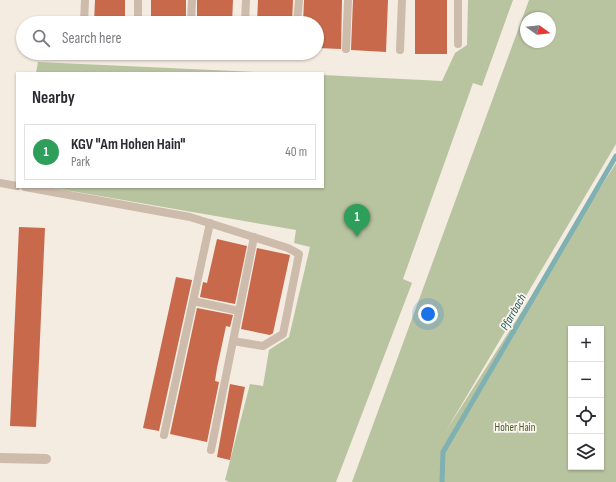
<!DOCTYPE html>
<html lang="en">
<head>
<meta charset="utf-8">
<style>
	body { margin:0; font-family:"Sofia Sans Condensed",sans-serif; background:#f2f2f3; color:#2b2b33 }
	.controls { position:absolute; right:12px; bottom:12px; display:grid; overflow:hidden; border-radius:0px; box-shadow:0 1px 3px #0004 }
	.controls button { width:36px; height:36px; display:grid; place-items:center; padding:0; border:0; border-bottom:1px solid #e1e1e2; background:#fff; color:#2b2b33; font:20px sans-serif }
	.compass { position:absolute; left:520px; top:12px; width:36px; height:36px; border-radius:50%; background:#fff; box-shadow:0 1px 3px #0004; rotate:105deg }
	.you { position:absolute; left:428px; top:314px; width:14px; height:14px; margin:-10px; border:3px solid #fff; border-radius:50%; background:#1a73e8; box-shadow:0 0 0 6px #1a73e833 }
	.badge { display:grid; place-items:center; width:26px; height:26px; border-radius:50%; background:#0b8043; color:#fff; font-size:13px; font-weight:700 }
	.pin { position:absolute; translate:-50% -33px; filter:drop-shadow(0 1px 2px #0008) }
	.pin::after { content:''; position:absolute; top:21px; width:14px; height:12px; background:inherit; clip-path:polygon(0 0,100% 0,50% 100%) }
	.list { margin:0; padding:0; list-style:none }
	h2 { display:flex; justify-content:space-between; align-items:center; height:52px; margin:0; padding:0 16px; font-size:17px }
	h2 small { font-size:13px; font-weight:400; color:#7c7c81 }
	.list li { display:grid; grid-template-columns:26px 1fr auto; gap:12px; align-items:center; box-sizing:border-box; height:56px; margin:0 8px 8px; padding:0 8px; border:1px solid #e1e1e2; border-radius:0px }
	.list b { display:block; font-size:15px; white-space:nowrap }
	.list p { margin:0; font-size:13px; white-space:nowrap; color:#7c7c81 }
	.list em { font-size:13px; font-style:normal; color:#7c7c81 }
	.icon { flex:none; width:22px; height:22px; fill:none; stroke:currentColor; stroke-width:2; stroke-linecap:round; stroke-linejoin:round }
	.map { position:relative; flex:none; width:616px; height:482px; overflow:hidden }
	.search { position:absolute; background:#fff; box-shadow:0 1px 3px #0004; left:16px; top:16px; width:308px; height:44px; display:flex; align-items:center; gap:10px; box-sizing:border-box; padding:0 14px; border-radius:22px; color:#7c7c81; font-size:15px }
	.panel { position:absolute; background:#fff; box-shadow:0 1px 3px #0004; left:16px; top:72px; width:308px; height:116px; border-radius:0px }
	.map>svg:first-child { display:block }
	.green { fill:#b8c4a0; fill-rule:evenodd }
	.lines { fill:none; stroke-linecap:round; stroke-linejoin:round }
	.stream { stroke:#7fb0b2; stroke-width:5 }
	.building { fill:#c8694b }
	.lane { stroke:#cdbbac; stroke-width:8 }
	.street { stroke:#cdbbac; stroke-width:10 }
	.labels { text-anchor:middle; stroke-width:3.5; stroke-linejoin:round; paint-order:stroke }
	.park-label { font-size:11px; fill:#4a5a2e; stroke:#fbf5ee }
	.water-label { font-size:12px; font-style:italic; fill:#1f5a5e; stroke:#fbf5ee }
</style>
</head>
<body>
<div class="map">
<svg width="616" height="482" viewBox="0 0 616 482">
	<rect width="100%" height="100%" fill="#f4ebe1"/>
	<path class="green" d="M 468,0 L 513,0 L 482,86 L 473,83 L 403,279 L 412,283 L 336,482 L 229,482 L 225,480 L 250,384 L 263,386 L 269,350 L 289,337 L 310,247 L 294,243 L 296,230 L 48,187 L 323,187 L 323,75 L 442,81 L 455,53 L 467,45 Z
		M 529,0 L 616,0 L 616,144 L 446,431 L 616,163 L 616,482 L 352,482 ZM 526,18 L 550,18 L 550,42 L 526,42 ZM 571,329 L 601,329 L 601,467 L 571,467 Z
		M 38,62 L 277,73 L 36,73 Z"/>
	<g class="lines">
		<path class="stream" d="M 442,482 L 443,452 L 616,156"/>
	</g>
	<path class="building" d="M 95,0 L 125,0 L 125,23 L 94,23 Z
		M 151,0 L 186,0 L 186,23 L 151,23 Z
		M 197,0 L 233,0 L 232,23 L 197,23 Z
		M 258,0 L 293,0 L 292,23 L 257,23 Z
		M 304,0 L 342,0 L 341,49 L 317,48 L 317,23 L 303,23 Z
		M 353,0 L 388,0 L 386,52 L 351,50 Z
		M 415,0 L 447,0 L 447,54 L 415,54 Z
		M 19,227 L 45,228 L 36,427 L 10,426 Z
		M 217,239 L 247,246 L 235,304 L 200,297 L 203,282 L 207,283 Z
		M 257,248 L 290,255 L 273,333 L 270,335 L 241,329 Z
		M 176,277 L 192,280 L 159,431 L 143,428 Z
		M 197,308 L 233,315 L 230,327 L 226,326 L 217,368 L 215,381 L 219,382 L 207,442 L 170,434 Z
		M 230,384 L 245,387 L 230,460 L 217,457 Z"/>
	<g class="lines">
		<path class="lane" d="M 458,0 L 458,44
			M 84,23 L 85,0
			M 138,23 L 138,0
			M 191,23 L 192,0
			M 245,23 L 246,0
			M 297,23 L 299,0
			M 346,49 L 348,0
			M 400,50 L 402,0
			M 0,183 L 17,186
			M 25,187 L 190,217 L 288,248 L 299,254 L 283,334 L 263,346 L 233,341
			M 193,301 L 239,311
			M 164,435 L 210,223
			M 211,450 L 254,237"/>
		<path class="street" d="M 0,458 L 46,459"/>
	</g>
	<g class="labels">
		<g class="park-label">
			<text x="515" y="431">Hoher Hain</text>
		</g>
		<g class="water-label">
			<text transform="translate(513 312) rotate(-60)" y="4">Pfarrbach</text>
		</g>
	</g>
</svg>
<div class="controls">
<button>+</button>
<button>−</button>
<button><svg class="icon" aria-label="locate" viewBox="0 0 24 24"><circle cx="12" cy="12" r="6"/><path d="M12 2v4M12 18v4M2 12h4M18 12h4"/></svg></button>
<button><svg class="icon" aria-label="layers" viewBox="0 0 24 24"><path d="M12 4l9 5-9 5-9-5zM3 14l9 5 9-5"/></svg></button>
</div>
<svg class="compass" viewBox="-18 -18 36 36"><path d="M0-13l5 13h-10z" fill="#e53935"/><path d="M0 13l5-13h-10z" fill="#7c7c81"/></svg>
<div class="you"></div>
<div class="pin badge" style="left:357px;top:237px;background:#2e9e5b">1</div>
<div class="search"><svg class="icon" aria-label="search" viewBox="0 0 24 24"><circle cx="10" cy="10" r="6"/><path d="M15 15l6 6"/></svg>Search here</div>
<section class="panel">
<h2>Nearby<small></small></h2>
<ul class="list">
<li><span class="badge" style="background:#2e9e5b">1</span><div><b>KGV &quot;Am Hohen Hain&quot;</b><p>Park</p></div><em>40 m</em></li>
</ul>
</section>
</div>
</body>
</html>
